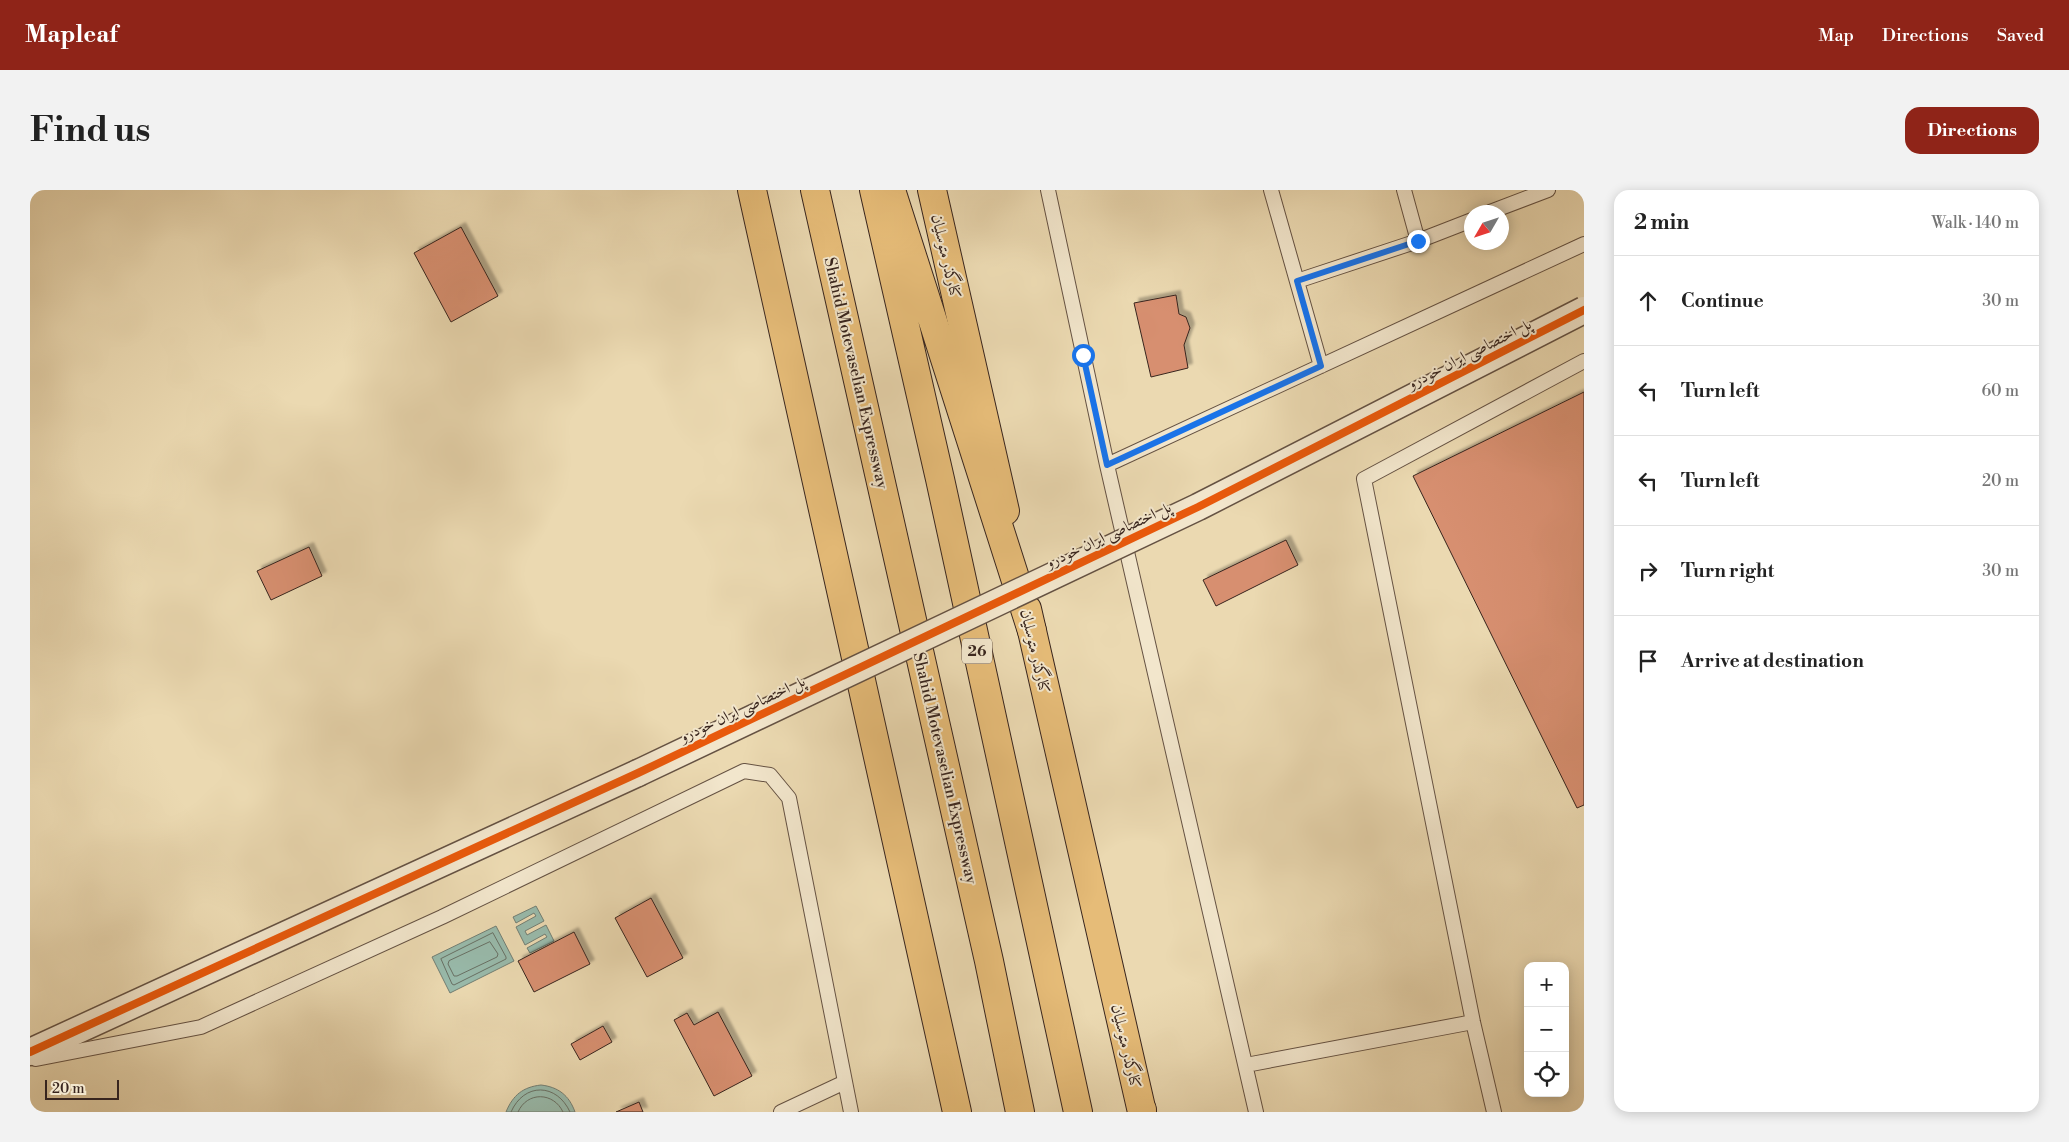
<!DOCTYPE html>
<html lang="en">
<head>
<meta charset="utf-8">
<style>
	body { margin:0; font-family:"Libre Bodoni",Amiri,serif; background:#f2f2f2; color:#222 }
	.controls { position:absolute; right:15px; bottom:15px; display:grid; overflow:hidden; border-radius:10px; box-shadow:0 2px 12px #0003 }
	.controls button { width:45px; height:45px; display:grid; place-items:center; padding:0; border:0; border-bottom:1px solid #e0e0e0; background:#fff; color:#222; font:25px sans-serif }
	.compass { position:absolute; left:1434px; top:15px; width:45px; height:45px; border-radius:50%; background:#fff; box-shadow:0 2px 12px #0003; rotate:231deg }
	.scale { position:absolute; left:15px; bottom:12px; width:74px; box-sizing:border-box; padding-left:5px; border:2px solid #38251e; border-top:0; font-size:14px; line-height:18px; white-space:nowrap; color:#38251e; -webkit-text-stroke:4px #f2e6cc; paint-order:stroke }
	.stop { position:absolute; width:15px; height:15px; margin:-11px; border:4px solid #1a73e8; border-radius:50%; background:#fff }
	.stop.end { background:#1a73e8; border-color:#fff; box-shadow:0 1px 5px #0008 }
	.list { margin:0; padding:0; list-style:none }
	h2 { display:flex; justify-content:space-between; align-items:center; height:65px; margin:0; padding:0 20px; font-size:21px }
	h2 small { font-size:16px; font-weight:400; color:#767676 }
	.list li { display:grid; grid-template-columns:32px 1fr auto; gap:15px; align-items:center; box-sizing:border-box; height:90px; padding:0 20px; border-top:1px solid #e0e0e0 }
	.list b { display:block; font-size:19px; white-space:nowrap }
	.list em { font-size:16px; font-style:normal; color:#767676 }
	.icon { flex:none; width:28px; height:28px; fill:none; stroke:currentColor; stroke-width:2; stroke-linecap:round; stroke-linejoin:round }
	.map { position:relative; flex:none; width:1554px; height:922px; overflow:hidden; border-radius:15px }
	header { display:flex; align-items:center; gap:30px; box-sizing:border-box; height:70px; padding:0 25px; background:#8f2418; color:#fff }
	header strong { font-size:24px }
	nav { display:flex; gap:28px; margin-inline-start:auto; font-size:18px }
	.intro { display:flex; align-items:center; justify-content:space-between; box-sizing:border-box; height:120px; padding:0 30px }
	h1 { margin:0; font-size:35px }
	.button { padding:12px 22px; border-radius:15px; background:#8f2418; color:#fff; font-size:18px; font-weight:700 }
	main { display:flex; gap:30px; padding:0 30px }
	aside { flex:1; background:#fff; border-radius:15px; box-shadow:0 2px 12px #0003 }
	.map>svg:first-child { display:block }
	.water { fill:#98baab; stroke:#727e73 }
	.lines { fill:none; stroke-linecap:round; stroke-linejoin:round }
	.shore { stroke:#687064; stroke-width:1 }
	.building { fill:#d78f6f; stroke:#38251e; filter:url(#shadow) }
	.lane-casing { stroke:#655243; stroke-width:16 }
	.street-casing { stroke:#655243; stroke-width:29 }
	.primary-casing { stroke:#38251e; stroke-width:30 }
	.highway-casing { stroke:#38251e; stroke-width:30 }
	.lane { stroke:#f2e6cc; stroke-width:14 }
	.street { stroke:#f2e6cc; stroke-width:26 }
	.primary { stroke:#e6bc78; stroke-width:28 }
	.highway { stroke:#e6bc78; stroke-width:28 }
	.street-bridge-casing { stroke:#655243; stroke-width:29; stroke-linecap:butt }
	.street-bridge { stroke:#f2e6cc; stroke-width:26 }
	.cycleway-casing { stroke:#f2e6cc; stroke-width:11 }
	.cycleway { stroke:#e8590c; stroke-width:8 }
	.route { stroke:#1a73e8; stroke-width:6 }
	.labels { text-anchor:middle; stroke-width:4; stroke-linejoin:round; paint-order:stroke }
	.shield { fill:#f2e6cc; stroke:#705f52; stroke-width:1 }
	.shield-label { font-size:15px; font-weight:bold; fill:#38251e }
	.street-label { font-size:16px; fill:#38251e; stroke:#f2e6cc }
</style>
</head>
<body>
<header>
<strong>Mapleaf</strong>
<nav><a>Map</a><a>Directions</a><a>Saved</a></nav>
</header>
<div class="intro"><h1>Find us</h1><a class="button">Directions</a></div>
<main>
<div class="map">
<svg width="1554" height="922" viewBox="0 0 1554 922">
	<defs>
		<filter id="shadow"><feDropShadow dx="4.5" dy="-4.5" stdDeviation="1" flood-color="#0004"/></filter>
	</defs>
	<rect width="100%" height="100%" fill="#ebd9b1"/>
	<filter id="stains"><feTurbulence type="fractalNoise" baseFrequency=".004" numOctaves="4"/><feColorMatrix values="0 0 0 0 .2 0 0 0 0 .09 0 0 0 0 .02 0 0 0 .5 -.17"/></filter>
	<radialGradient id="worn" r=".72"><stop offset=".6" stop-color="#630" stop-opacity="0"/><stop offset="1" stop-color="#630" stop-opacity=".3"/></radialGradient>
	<path class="water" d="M 506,716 L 514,731 L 495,741 L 497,745 L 516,735 L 524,751 L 500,763 L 497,758 L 517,747 L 515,744 L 495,755 L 486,737 L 506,726 L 504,723 L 486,733 L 483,727 Z
		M 466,736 L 484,771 L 420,803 L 402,767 Z
		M 511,895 C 528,897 539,905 545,922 L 476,922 C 483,905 493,897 511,895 Z"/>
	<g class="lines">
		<path class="shore" d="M 463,743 L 476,767 L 476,769 L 424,795 L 422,794 L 411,769 Z
			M 460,752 L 468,764 L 467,767 L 427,786 L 424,786 L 418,774 L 419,771 Z
			M 481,922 C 494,892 527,893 540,922
			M 488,922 C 497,901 524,902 533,922"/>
	</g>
	<path class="building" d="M 431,37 L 468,106 L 421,132 L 384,63 Z
		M 1146,105 L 1149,124 L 1156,127 L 1160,138 L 1154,155 L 1158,178 L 1121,187 L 1104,113 Z
		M 1554,202 L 1554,615 L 1547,618 L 1383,286 Z
		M 1256,350 L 1268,375 L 1186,416 L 1173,390 Z
		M 279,357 L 292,386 L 241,410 L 227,381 Z
		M 621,708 L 653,768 L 617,787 L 585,728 Z
		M 544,742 L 560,774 L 504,802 L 488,771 Z
		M 688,822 L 722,886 L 684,906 L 644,830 L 657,823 L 664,835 Z
		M 573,836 L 582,852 L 550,870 L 541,854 Z
		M 609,912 L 613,922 L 586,922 Z"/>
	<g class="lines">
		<g class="lane-casing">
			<path id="lane" d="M 1018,0 L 1077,275 L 1226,922
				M 1241,0 L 1291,176
				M 1460,22 L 1518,0
				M 1388,51 L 1442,30
				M 1267,91 L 1388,51 L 1374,0
				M 1077,275 L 1554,54
				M 6,869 L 171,837 L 412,727 L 714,581 L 740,585 L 759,608 L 821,922
				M 1216,875 L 1443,832
				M 751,922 L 815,892
				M 1464,922 L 1443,832 L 1334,289 L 1554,171"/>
		</g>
		<g class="street-casing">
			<path id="street" d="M 0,862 L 608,583"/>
		</g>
		<g class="primary-casing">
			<path id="primary" d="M 722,0 L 927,922
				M 902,0 L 975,321
				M 997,419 L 1112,922"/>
		</g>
		<g class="highway-casing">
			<path id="highway" d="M 785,0 L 959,771 L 990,922
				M 844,0 L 910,289 L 1048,922
				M 861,0 L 1002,441
				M 1112,920 L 1112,922"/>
		</g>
		<use href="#lane" class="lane"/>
		<use href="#street" class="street"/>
		<use href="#primary" class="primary"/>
		<use href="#highway" class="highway"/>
		<g class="street-bridge-casing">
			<path id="street-bridge" d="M 608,583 L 1168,317 L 1554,120"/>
		</g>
		<use href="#street-bridge" class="street-bridge"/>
		<g class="cycleway-casing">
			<path id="cycleway" d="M 0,862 L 608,583 L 1168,317 L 1554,120"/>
		</g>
		<use href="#cycleway" class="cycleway"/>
	</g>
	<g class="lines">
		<path class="route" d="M 1053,165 L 1077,275 L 1291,176 L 1267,91 L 1388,51"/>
	</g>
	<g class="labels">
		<rect class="shield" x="932" y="448.5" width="30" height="25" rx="4"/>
		<g class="shield-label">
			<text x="947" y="466">26</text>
		</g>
		<g class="street-label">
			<text transform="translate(917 66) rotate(77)" y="6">کنارگذر متوسلیان</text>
			<text transform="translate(1439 163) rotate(-27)" y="6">پل اختصاصی ایران خودرو</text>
			<text transform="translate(827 183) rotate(77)" y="6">Shahid Motevaselian Expressway</text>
			<text transform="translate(1078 344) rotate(-25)" y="6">پل اختصاصی ایران خودرو</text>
			<text transform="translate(1006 461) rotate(77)" y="6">کنارگذر متوسلیان</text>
			<text transform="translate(712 518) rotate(-25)" y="6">پل اختصاصی ایران خودرو</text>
			<text transform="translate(916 578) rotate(77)" y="6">Shahid Motevaselian Expressway</text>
			<text transform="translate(1097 856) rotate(77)" y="6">کنارگذر متوسلیان</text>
		</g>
	</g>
	<rect width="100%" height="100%" filter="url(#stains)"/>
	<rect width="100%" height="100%" fill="url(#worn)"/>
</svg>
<div class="controls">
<button>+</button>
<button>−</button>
<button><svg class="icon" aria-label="locate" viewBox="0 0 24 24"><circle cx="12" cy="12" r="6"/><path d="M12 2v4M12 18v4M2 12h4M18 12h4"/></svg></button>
</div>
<svg class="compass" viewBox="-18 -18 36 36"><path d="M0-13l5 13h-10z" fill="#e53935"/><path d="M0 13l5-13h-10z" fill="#767676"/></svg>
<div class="scale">20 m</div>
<div class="stop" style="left:1053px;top:165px"></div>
<div class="stop end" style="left:1388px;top:51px"></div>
</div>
<aside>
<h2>2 min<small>Walk · 140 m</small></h2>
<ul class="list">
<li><svg class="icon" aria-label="ahead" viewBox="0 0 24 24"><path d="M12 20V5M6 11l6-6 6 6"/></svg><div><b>Continue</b></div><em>30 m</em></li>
<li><svg class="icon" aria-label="left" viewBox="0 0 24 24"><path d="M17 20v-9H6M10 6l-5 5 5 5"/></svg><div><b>Turn left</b></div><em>60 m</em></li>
<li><svg class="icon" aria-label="left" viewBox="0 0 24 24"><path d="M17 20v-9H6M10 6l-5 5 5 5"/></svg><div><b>Turn left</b></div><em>20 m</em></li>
<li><svg class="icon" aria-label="right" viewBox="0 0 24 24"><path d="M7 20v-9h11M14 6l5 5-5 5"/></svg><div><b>Turn right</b></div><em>30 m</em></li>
<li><svg class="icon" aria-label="arrive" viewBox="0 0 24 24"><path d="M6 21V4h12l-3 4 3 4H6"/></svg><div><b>Arrive at destination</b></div></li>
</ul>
</aside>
</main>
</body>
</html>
